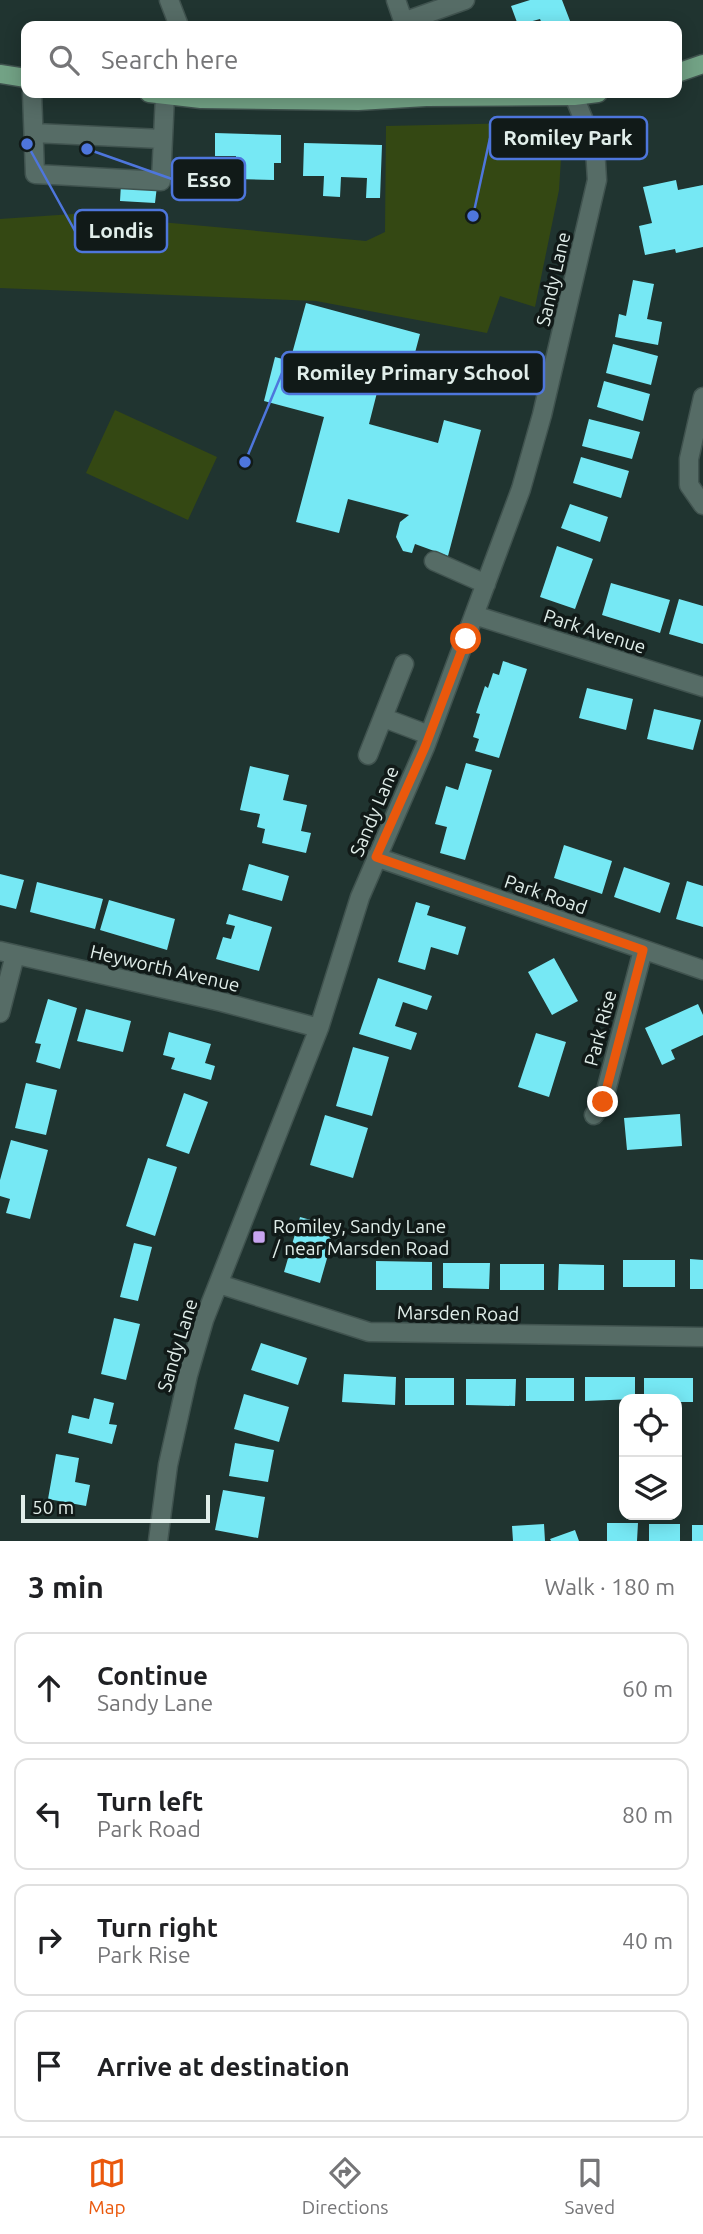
<!DOCTYPE html>
<html lang="en">
<head>
<meta charset="utf-8">
<style>
	body { margin:0; font-family:Ubuntu,sans-serif; background:#f6f6f6; color:#202124 }
	.controls { position:absolute; right:21px; bottom:21px; display:grid; overflow:hidden; border-radius:14px; box-shadow:0 4px 18px #0003 }
	.controls button { width:63px; height:63px; display:grid; place-items:center; padding:0; border:0; border-bottom:2px solid #e0e0e0; background:#fff; color:#202124; font:35px sans-serif }
	.scale { position:absolute; left:21px; bottom:18px; width:189px; box-sizing:border-box; padding-left:7px; border:4px solid #e1eeea; border-top:0; font-size:19px; line-height:24px; white-space:nowrap; color:#e1eeea; -webkit-text-stroke:5px #111a18; paint-order:stroke }
	.stop { position:absolute; width:21px; height:21px; margin:-16px; border:5px solid #ea580c; border-radius:50%; background:#fff }
	.stop.end { background:#ea580c; border-color:#fff; box-shadow:0 2px 7px #0008 }
	.list { margin:0; padding:0; list-style:none }
	h2 { display:flex; justify-content:space-between; align-items:center; height:91px; margin:0; padding:0 28px; font-size:30px }
	h2 small { font-size:23px; font-weight:400; color:#757577 }
	.list li { display:grid; grid-template-columns:46px 1fr auto; gap:21px; align-items:center; box-sizing:border-box; height:112px; margin:0 14px 14px; padding:0 14px; border:2px solid #e0e0e0; border-radius:14px }
	.list b { display:block; font-size:26px; white-space:nowrap }
	.list p { margin:0; font-size:23px; white-space:nowrap; color:#757577 }
	.list em { font-size:23px; font-style:normal; color:#757577 }
	.icon { flex:none; width:38px; height:38px; fill:none; stroke:currentColor; stroke-width:2; stroke-linecap:round; stroke-linejoin:round }
	.map { position:relative; flex:none; width:703px; height:1541px; overflow:hidden }
	.search { position:absolute; background:#fff; box-shadow:0 4px 18px #0003; left:21px; right:21px; top:21px; height:77px; display:flex; align-items:center; gap:18px; box-sizing:border-box; padding:0 24px; border-radius:14px; color:#757577; font-size:26px }
	.sheet { height:595px; background:#fff }
	nav { display:flex; justify-content:space-around; align-items:center; box-sizing:border-box; height:98px; border-top:2px solid #e0e0e0; background:#fff; font-size:19px; color:#757577 }
	nav a { display:grid; justify-items:center; gap:4px }
	nav .on { color:#ea580c }
	.map>svg:first-child { display:block }
	.green { fill:#344813 }
	.building { fill:#76e8f4 }
	.lines { fill:none; stroke-linecap:round; stroke-linejoin:round }
	.minor-casing { stroke:#40534f; stroke-width:21 }
	.major-casing { stroke:#40534f; stroke-width:21 }
	.minor { stroke:#566c66; stroke-width:18 }
	.major { stroke:#72a285; stroke-width:18 }
	.route { stroke:#ea580c; stroke-width:9 }
	.poi-dot { fill:#c8a5ef; stroke:#111a18; stroke-width:2.5 }
	.labels { text-anchor:middle; stroke-width:7; stroke-linejoin:round; paint-order:stroke }
	.street-label { font-size:19px; fill:#e1eeea; stroke:#111a18 }
	.poi-label { font-size:19px; fill:#e1eeea; stroke:#111a18; text-anchor:start }
	.leader { fill:none; stroke:#4e76dc; stroke-width:2.5 }
	.callout-dot { fill:#4e76dc; stroke:#111a18; stroke-width:2.5 }
	.callout { fill:#111a18; stroke:#4e76dc; stroke-width:2.5 }
	.callout-label { font-size:21px; text-anchor:middle; font-weight:bold; fill:#e1eeea }
</style>
</head>
<body>
<div class="map">
<svg width="703" height="1541" viewBox="0 0 703 1541">
	<rect width="100%" height="100%" fill="#203430"/>
	<path class="green" d="M 520,123 L 544,130 L 561,158 L 559,190 L 535,307 L 500,296 L 487,333 L 316,301 L 0,288 L 0,219 L 73,214 L 366,241 L 385,232 L 386,126 Z
		M 115,410 L 217,457 L 188,520 L 86,473 Z"/>
	<path class="building" d="M 530,0 L 562,0 L 572,26 L 543,26 L 540,19 L 518,25 L 511,6 Z
		M 215,133 L 281,135 L 281,163 L 274,163 L 274,180 L 235,179 L 236,156 L 215,156 Z
		M 304,143 L 382,145 L 380,198 L 366,198 L 367,178 L 341,177 L 340,197 L 323,196 L 324,176 L 303,176 Z
		M 676,180 L 678,190 L 703,185 L 703,247 L 676,253 L 675,249 L 645,255 L 639,226 L 652,223 L 643,187 Z
		M 121,184 L 157,186 L 155,203 L 120,201 Z
		M 633,280 L 654,284 L 647,319 L 662,322 L 658,345 L 615,337 L 619,314 L 626,316 Z
		M 306,303 L 420,334 L 408,379 L 382,373 L 369,424 L 438,443 L 444,420 L 481,430 L 448,556 L 415,544 L 412,553 L 403,551 L 396,537 L 400,522 L 409,515 L 348,499 L 339,533 L 296,522 L 324,417 L 264,401 L 275,357 L 290,361 Z
		M 613,344 L 658,356 L 651,385 L 606,373 Z
		M 604,381 L 650,394 L 643,421 L 597,407 Z
		M 589,419 L 640,432 L 632,459 L 582,446 Z
		M 581,457 L 629,471 L 621,498 L 573,483 Z
		M 570,504 L 608,517 L 600,542 L 561,528 Z
		M 557,546 L 593,559 L 575,609 L 540,597 Z
		M 611,583 L 670,600 L 660,633 L 602,615 Z
		M 679,599 L 703,606 L 703,644 L 669,634 Z
		M 503,661 L 527,669 L 499,758 L 475,751 L 479,739 L 473,737 L 480,714 L 476,713 L 485,686 L 488,688 L 493,673 L 499,675 Z
		M 587,688 L 633,699 L 626,730 L 579,718 Z
		M 654,709 L 701,720 L 693,750 L 647,739 Z
		M 466,763 L 492,770 L 465,860 L 440,853 L 447,827 L 435,824 L 446,786 L 458,790 Z
		M 250,766 L 289,775 L 283,800 L 307,805 L 301,831 L 311,833 L 306,853 L 262,843 L 265,829 L 257,827 L 260,814 L 240,810 Z
		M 564,845 L 612,861 L 602,894 L 554,878 Z
		M 249,864 L 289,876 L 282,901 L 242,890 Z
		M 624,867 L 670,883 L 660,913 L 614,897 Z
		M 0,874 L 24,880 L 16,909 L 0,905 Z
		M 687,881 L 703,886 L 703,927 L 676,919 Z
		M 37,882 L 103,899 L 95,929 L 30,912 Z
		M 109,900 L 175,919 L 167,950 L 100,930 Z
		M 416,902 L 430,906 L 427,915 L 466,927 L 458,955 L 431,947 L 425,970 L 398,962 Z
		M 229,914 L 272,927 L 259,971 L 216,959 L 223,937 L 231,939 L 235,926 L 226,924 Z
		M 554,958 L 578,1001 L 552,1015 L 528,972 Z
		M 378,978 L 432,996 L 427,1010 L 403,1002 L 395,1026 L 417,1033 L 411,1050 L 359,1034 Z
		M 48,999 L 77,1008 L 60,1069 L 36,1062 L 41,1044 L 35,1043 Z
		M 698,1004 L 703,1015 L 703,1035 L 671,1050 L 675,1059 L 662,1065 L 645,1028 Z
		M 86,1009 L 131,1021 L 123,1052 L 77,1041 Z
		M 169,1032 L 211,1044 L 205,1063 L 215,1066 L 211,1080 L 171,1069 L 175,1058 L 163,1055 Z
		M 536,1033 L 566,1042 L 549,1097 L 518,1087 Z
		M 353,1047 L 389,1057 L 372,1116 L 336,1106 Z
		M 26,1083 L 57,1090 L 46,1135 L 15,1128 Z
		M 184,1093 L 208,1102 L 189,1154 L 166,1146 Z
		M 680,1114 L 682,1146 L 627,1150 L 624,1118 Z
		M 325,1115 L 368,1128 L 353,1178 L 310,1165 Z
		M 11,1140 L 48,1150 L 30,1219 L 6,1213 L 10,1199 L 0,1196 L 0,1180 Z
		M 148,1158 L 177,1167 L 155,1236 L 126,1226 Z
		M 300,1217 L 336,1227 L 320,1283 L 284,1272 Z
		M 134,1243 L 152,1247 L 138,1301 L 120,1297 Z
		M 690,1259 L 703,1260 L 703,1289 L 690,1289 Z
		M 623,1260 L 675,1260 L 675,1287 L 623,1287 Z
		M 376,1261 L 432,1262 L 432,1290 L 376,1290 Z
		M 443,1263 L 490,1263 L 489,1289 L 443,1288 Z
		M 500,1264 L 544,1264 L 544,1290 L 500,1290 Z
		M 559,1264 L 604,1265 L 604,1290 L 558,1290 Z
		M 114,1318 L 140,1324 L 126,1380 L 101,1374 Z
		M 261,1343 L 307,1358 L 298,1385 L 251,1370 Z
		M 344,1374 L 396,1377 L 395,1405 L 342,1402 Z
		M 585,1377 L 635,1377 L 635,1399 L 585,1401 Z
		M 405,1378 L 454,1378 L 454,1405 L 405,1405 Z
		M 526,1378 L 574,1378 L 574,1401 L 526,1401 Z
		M 644,1378 L 693,1378 L 693,1402 L 677,1402 L 677,1399 L 644,1399 Z
		M 466,1379 L 516,1379 L 515,1406 L 466,1405 Z
		M 244,1394 L 289,1407 L 279,1442 L 234,1429 Z
		M 94,1398 L 114,1403 L 109,1424 L 117,1425 L 112,1444 L 68,1433 L 72,1415 L 89,1419 Z
		M 235,1443 L 274,1450 L 268,1482 L 229,1476 Z
		M 56,1454 L 79,1458 L 75,1482 L 90,1485 L 86,1506 L 48,1499 Z
		M 223,1490 L 265,1497 L 258,1538 L 215,1530 Z
		M 607,1523 L 638,1523 L 637,1541 L 607,1541 Z
		M 544,1524 L 545,1541 L 513,1541 L 512,1526 Z
		M 649,1524 L 680,1524 L 680,1541 L 649,1541 Z
		M 692,1525 L 703,1525 L 703,1541 L 692,1541 Z
		M 575,1530 L 579,1541 L 551,1541 L 550,1539 Z"/>
	<g class="lines">
		<g class="minor-casing">
			<path id="minor" d="M 169,0 L 179,26
				M 396,0 L 405,26
				M 403,22 L 465,0
				M 32,93 L 35,174 L 161,181 L 165,95
				M 34,133 L 162,139
				M 703,397 L 689,459 L 689,485 L 703,505
				M 434,561 L 486,584
				M 474,615 L 703,687
				M 384,718 L 429,735
				M 368,755 L 404,664
				M 376,857 L 703,970
				M 0,951 L 222,1002 L 319,1028
				M 0,1013 L 15,955
				M 594,1115 L 603,1102 L 643,950
				M 219,1284 L 369,1332 L 703,1337
				M 158,1541 L 168,1465 L 188,1375 L 204,1320 L 319,1028 L 360,897 L 425,747 L 521,489 L 542,415 L 597,180 L 595,148 L 574,96"/>
		</g>
		<g class="major-casing">
			<path id="major" d="M 677,73 L 703,64
				M 0,74 L 26,78
				M 149,93 L 201,99 L 358,101 L 426,97 L 574,96 L 598,93"/>
		</g>
		<use href="#minor" class="minor"/>
		<use href="#major" class="major"/>
	</g>
	<g class="lines">
		<path class="route" d="M 466,639 L 425,747 L 376,857 L 643,950 L 603,1102"/>
	</g>
	<rect class="poi-dot" x="252" y="1230" width="14" height="14" rx="3.5"/>
	<g class="labels">
		<g class="street-label">
			<text transform="translate(553 279) rotate(-77)" y="7">Sandy Lane</text>
			<text transform="translate(595 631) rotate(18)" y="7">Park Avenue</text>
			<text transform="translate(374 811) rotate(-67)" y="7">Sandy Lane</text>
			<text transform="translate(546 894) rotate(19)" y="7">Park Road</text>
			<text transform="translate(165 968) rotate(13)" y="7">Heyworth Avenue</text>
			<text transform="translate(600 1028) rotate(-75)" y="7">Park Rise</text>
			<text transform="translate(458 1313) rotate(1)" y="7">Marsden Road</text>
			<text transform="translate(177 1345) rotate(-73)" y="7">Sandy Lane</text>
		</g>
		<g class="poi-label">
			<text x="273" y="1233">Romiley, Sandy Lane<tspan x="273" dy="22">/ near Marsden Road</tspan></text>
		</g>
	</g>
	<path class="leader" d="M473 216L490 138M87 149L172 179M27 144L75 231M245 462L282 373"/>
	<g class="callout-dot">
		<circle cx="473" cy="216" r="7"/>
		<circle cx="87" cy="149" r="7"/>
		<circle cx="27" cy="144" r="7"/>
		<circle cx="245" cy="462" r="7"/>
	</g>
	<g class="callout">
		<rect x="490" y="117" width="157" height="42" rx="7"/>
		<rect x="172" y="158" width="73" height="42" rx="7"/>
		<rect x="75" y="210" width="92" height="42" rx="7"/>
		<rect x="282" y="352" width="262" height="42" rx="7"/>
	</g>
	<g class="callout-label">
		<text x="568" y="145">Romiley Park</text>
		<text x="209" y="187">Esso</text>
		<text x="121" y="238">Londis</text>
		<text x="413" y="380">Romiley Primary School</text>
	</g>
</svg>
<div class="controls">
<button><svg class="icon" aria-label="locate" viewBox="0 0 24 24"><circle cx="12" cy="12" r="6"/><path d="M12 2v4M12 18v4M2 12h4M18 12h4"/></svg></button>
<button><svg class="icon" aria-label="layers" viewBox="0 0 24 24"><path d="M12 4l9 5-9 5-9-5zM3 14l9 5 9-5"/></svg></button>
</div>
<div class="scale">50 m</div>
<div class="stop" style="left:466px;top:639px"></div>
<div class="stop end" style="left:603px;top:1102px"></div>
<div class="search"><svg class="icon" aria-label="search" viewBox="0 0 24 24"><circle cx="10" cy="10" r="6"/><path d="M15 15l6 6"/></svg>Search here</div>
</div>
<section class="sheet">
<h2>3 min<small>Walk · 180 m</small></h2>
<ul class="list">
<li><svg class="icon" aria-label="ahead" viewBox="0 0 24 24"><path d="M12 20V5M6 11l6-6 6 6"/></svg><div><b>Continue</b><p>Sandy Lane</p></div><em>60 m</em></li>
<li><svg class="icon" aria-label="left" viewBox="0 0 24 24"><path d="M17 20v-9H6M10 6l-5 5 5 5"/></svg><div><b>Turn left</b><p>Park Road</p></div><em>80 m</em></li>
<li><svg class="icon" aria-label="right" viewBox="0 0 24 24"><path d="M7 20v-9h11M14 6l5 5-5 5"/></svg><div><b>Turn right</b><p>Park Rise</p></div><em>40 m</em></li>
<li><svg class="icon" aria-label="arrive" viewBox="0 0 24 24"><path d="M6 21V4h12l-3 4 3 4H6"/></svg><div><b>Arrive at destination</b></div></li>
</ul>
</section>
<nav>
<a class="on"><svg class="icon" aria-label="map" viewBox="0 0 24 24"><path d="M3 6l6-2 6 2 6-2v14l-6 2-6-2-6 2zM9 4v14M15 6v14"/></svg>Map</a>
<a><svg class="icon" aria-label="directions" viewBox="0 0 24 24"><path d="M12 3l9 9-9 9-9-9zM9 14v-3h6M13 9l2 2-2 2"/></svg>Directions</a>
<a><svg class="icon" aria-label="saved" viewBox="0 0 24 24"><path d="M7 4h10v16l-5-4-5 4z"/></svg>Saved</a>
</nav>
</body>
</html>
